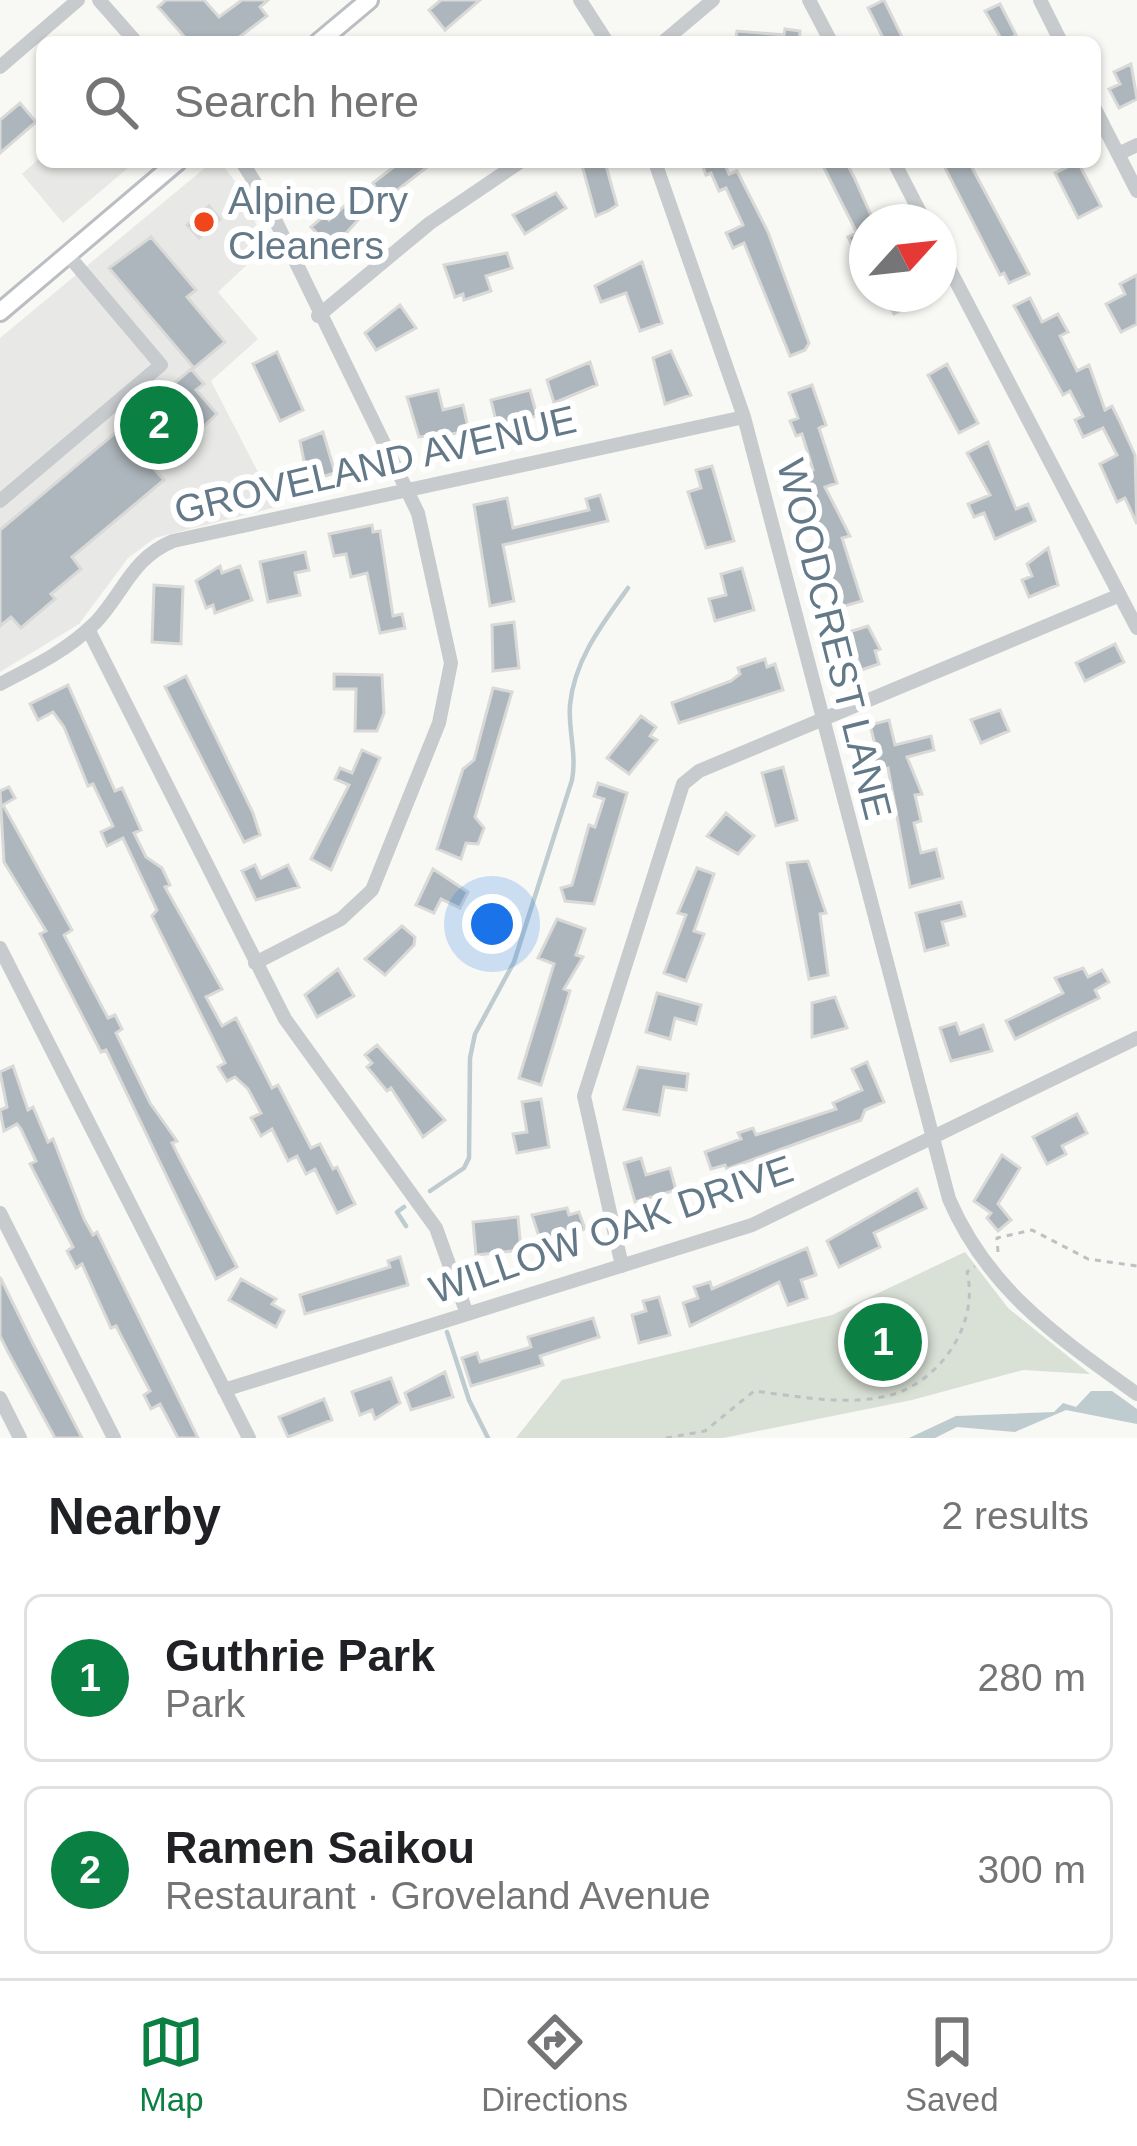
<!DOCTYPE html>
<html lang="en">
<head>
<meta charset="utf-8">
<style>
	body { margin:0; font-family:Arial,sans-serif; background:#f6f6f6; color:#202124 }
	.compass { position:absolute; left:849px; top:204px; width:108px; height:108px; border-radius:50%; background:#fff; box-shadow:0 3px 9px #0004; rotate:63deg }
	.you { position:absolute; left:492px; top:924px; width:42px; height:42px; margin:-30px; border:9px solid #fff; border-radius:50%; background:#1a73e8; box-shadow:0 0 0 18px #1a73e833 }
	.badge { display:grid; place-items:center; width:78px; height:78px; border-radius:50%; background:#0b8043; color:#fff; font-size:39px; font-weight:700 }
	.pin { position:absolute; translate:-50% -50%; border:6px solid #fff; box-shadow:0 3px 12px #0006 }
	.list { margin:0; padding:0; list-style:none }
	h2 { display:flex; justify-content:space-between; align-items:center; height:156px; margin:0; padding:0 48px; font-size:51px }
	h2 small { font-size:39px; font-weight:400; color:#757577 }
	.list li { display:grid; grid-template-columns:78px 1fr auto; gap:36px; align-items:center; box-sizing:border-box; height:168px; margin:0 24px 24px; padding:0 24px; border:3px solid #e0e0e0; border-radius:18px }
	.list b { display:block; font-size:45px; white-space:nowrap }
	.list p { margin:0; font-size:39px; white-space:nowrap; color:#757577 }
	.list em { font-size:39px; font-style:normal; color:#757577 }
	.icon { flex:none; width:66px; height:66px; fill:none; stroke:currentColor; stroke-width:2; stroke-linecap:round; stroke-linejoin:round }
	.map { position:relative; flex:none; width:1137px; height:1438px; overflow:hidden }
	.search { position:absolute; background:#fff; box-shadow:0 3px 9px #0004; left:36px; right:36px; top:36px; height:132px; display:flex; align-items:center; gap:30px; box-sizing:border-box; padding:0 42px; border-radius:18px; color:#757577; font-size:45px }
	.sheet { height:540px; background:#fff }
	nav { display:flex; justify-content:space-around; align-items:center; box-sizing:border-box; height:168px; border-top:3px solid #e0e0e0; background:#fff; font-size:33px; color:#757577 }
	nav a { display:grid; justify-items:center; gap:6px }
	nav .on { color:#0b8043 }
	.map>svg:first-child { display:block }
	.built { fill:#e8e9e7 }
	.green { fill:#d9e0d5 }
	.water { fill:#becbcf }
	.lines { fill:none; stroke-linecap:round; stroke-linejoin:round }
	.stream { stroke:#becbcf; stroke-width:4.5 }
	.building { fill:#adb6bc; stroke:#d9d9d7; stroke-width:3 }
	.major-casing { stroke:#babec2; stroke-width:22 }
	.path { stroke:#bec1c3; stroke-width:3; stroke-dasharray:6 6; stroke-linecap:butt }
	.minor { stroke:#c7cbce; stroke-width:14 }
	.major { stroke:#fff; stroke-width:16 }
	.poi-dot { fill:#f0461c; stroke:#fff; stroke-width:4.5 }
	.labels { text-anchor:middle; stroke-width:12; stroke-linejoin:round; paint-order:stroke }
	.poi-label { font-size:39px; fill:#647988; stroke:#fff; text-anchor:start }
	.street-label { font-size:39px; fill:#647988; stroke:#fff }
</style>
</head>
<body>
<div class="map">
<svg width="1137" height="1438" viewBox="0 0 1137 1438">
	<rect width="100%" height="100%" fill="#f8f8f4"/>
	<path class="built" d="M 42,156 L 42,162 L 135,162 L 63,223 L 22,174 Z
		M 221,163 L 241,189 L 266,247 L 218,292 L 258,339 L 211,381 L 276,507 L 155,538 L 128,558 L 79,624 L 0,672 L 0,338 L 206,167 Z"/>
	<path class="green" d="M 965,1252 L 1008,1308 L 1090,1374 L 1023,1370 L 912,1400 L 723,1438 L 516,1438 L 562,1380 L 832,1315 Z"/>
	<path class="water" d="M 1091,1391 L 1112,1391 L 1137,1409 L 1137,1424 L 1066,1410 L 1015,1432 L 957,1427 L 935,1438 L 909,1438 L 956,1416 L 1054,1412 L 1063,1403 L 1076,1407 Z"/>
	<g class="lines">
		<path class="stream" d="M 430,1191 L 464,1168 L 469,1158 L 470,1058 L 475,1034 L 514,962 L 572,780 C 577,754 568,730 570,705 C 574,660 603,623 628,588
			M 404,1207 L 397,1212 L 406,1226
			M 447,1332 L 469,1400 L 488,1438"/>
	</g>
	<path class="building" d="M 166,0 L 204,0 L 219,17 L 242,0 L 268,0 L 260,7 L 267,16 L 233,42 L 189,42 L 158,7 Z
		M 441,0 L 480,0 L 445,30 L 429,10 Z
		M 884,0 L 903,39 L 896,42 L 885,42 L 868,8 Z
		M 1000,4 L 1016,35 L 1003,42 L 985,11 Z
		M 785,29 L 800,31 L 799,42 L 735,42 L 737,31 L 784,35 Z
		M 1131,64 L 1137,99 L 1119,108 L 1109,89 L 1120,84 L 1114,72 Z
		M 20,103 L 36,122 L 0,153 L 0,120 Z
		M 400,162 L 421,162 L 426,168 L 383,201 L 373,183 Z
		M 581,162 L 605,162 L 617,205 L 608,211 L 596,216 Z
		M 707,162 L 737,162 L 726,167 L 729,174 L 737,171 L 768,232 L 809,343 L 805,350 L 790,356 L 744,243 L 733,248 L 726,233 L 743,225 L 726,188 L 719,191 L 711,173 L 706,175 L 702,164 Z
		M 821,162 L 846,162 L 854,177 L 874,222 L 867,222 L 867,252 L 857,254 L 848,237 L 857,233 Z
		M 942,162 L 969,162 L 1029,274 L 1009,283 L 1004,273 L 1000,275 Z
		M 1078,162 L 1101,206 L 1078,218 L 1055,173 Z
		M 556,193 L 566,208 L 525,234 L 513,215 Z
		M 352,199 L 365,212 L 332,249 L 311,227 L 325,215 L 329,220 Z
		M 209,206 L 220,219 L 199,238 L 187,225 Z
		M 151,237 L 196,290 L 187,297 L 225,342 L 194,368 L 109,268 Z
		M 507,253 L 512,268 L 486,276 L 491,291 L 464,300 L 463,294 L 455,297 L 444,265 Z
		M 642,262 L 662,323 L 640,331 L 626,293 L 601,302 L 595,286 Z
		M 1137,275 L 1137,324 L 1121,332 L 1106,304 L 1125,294 L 1120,284 Z
		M 884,294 L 931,294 L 894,314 Z
		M 1030,298 L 1042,322 L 1058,314 L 1068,332 L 1060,336 L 1077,371 L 1089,365 L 1105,410 L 1112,406 L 1119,420 L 1135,455 L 1137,524 L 1125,498 L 1117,502 L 1100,464 L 1117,455 L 1103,428 L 1083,437 L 1075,420 L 1083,416 L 1070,391 L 1063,395 L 1014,306 Z
		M 400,305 L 416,328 L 376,350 L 365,333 Z
		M 671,351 L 691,395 L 665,404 L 653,358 Z
		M 277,352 L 303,410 L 280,421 L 253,364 Z
		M 590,362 L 597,385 L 554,403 L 547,380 Z
		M 947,364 L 978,423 L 959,433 L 928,375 Z
		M 191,369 L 204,384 L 196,390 L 217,414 L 156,471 L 164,480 L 72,557 L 81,569 L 51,594 L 55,599 L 21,628 L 11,617 L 0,626 L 0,530 Z
		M 812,385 L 826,425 L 819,428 L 837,483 L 825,487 L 850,536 L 842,538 L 862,601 L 838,608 L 825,560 L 830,559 L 811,506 L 816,504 L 806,473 L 813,470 L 802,434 L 796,436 L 790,421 L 798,418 L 789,393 Z
		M 438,390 L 443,410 L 463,405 L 469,432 L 419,437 L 407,397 Z
		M 530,390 L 537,416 L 497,425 L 491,400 Z
		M 323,432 L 335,473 L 308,481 L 300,441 Z
		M 988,442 L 1016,509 L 1028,504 L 1035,521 L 995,539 L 984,513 L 974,517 L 968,504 L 990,495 L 967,453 Z
		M 712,466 L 734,541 L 706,548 L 688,492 L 701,488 L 696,470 Z
		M 600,495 L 608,521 L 503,545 L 514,601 L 490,606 L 474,505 L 507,498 L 513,528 L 589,510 L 586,499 Z
		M 372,525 L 373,532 L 380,531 L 393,616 L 402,614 L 405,628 L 380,633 L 367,573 L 351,577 L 346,554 L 334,556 L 329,534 Z
		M 1048,548 L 1058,585 L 1029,597 L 1022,580 L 1032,576 L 1027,564 Z
		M 305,552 L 309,570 L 295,573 L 300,595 L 268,602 L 260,562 Z
		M 220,566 L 222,573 L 240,566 L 252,600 L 215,613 L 213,605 L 206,608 L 196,581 Z
		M 742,568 L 754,610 L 715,621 L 709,599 L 726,595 L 721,574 Z
		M 154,585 L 183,587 L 181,644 L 152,642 Z
		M 514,622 L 519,668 L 493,671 L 492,625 Z
		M 868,626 L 880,649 L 875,651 L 879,664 L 861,670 L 849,632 Z
		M 1115,644 L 1124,662 L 1085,681 L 1076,663 Z
		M 765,659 L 767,667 L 775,664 L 783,690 L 679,723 L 672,703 L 731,681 L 740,674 L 738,668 Z
		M 334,674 L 382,675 L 384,713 L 377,731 L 355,731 L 356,689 L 334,689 Z
		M 186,676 L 253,813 L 260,835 L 244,842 L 165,687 Z
		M 68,685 L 115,791 L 122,788 L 141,830 L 134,833 L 146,857 L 162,868 L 170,885 L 165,887 L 222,989 L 206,997 L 222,1026 L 236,1018 L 272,1088 L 278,1085 L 311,1148 L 320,1144 L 333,1169 L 337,1167 L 355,1204 L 337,1213 L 315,1169 L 306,1174 L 297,1156 L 288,1161 L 272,1129 L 261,1136 L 251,1118 L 261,1113 L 248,1089 L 235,1077 L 227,1081 L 218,1067 L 225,1063 L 152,916 L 157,910 L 123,838 L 107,846 L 101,832 L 113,826 L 93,784 L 88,786 L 64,727 L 53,712 L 38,720 L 30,704 Z
		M 493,688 L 512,692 L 475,817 L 484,828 L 478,844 L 466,843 L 461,859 L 437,849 L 463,769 L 474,760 Z
		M 1000,710 L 1009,731 L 981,743 L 971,720 Z
		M 641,716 L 656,727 L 650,736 L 657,740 L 629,774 L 607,758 Z
		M 889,720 L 895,745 L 931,736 L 934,750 L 907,757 L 922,794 L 915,795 L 921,821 L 914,823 L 921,853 L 936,849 L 943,878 L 910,887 L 888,768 L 876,771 L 870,749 L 876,748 L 870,725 Z
		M 362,750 L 380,758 L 331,870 L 311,859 L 349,785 L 335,779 L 340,768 L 352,773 Z
		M 783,767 L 797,820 L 776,826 L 762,773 Z
		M 598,783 L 627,793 L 594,904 L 565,901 L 561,888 L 572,885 L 589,825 L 595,827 L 604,799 L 594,796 Z
		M 9,787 L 15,798 L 3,805 L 72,930 L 64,935 L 108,1018 L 115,1015 L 122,1029 L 116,1033 L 150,1103 L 177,1141 L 172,1143 L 180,1159 L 237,1267 L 216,1279 L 106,1050 L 101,1052 L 40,934 L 46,931 L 4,862 L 0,791 Z
		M 726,813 L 754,836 L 738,854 L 707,836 Z
		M 808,861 L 826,913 L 820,914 L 828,975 L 809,979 L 787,863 Z
		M 255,865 L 261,878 L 288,865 L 299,887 L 256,900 L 242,871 Z
		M 697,868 L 714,874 L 694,931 L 704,934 L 686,981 L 664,973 L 686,915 L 678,913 Z
		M 433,869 L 468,892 L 460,908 L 441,899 L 434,913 L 416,905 Z
		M 961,902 L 965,916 L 942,922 L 948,945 L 925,951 L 916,913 Z
		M 557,919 L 585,929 L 576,955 L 583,957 L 564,989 L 570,991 L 541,1085 L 519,1078 L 554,964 L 538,958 Z
		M 402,926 L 415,937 L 414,945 L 385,975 L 365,959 Z
		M 1083,968 L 1088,977 L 1102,970 L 1109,982 L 1095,990 L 1099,998 L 1015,1039 L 1006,1021 L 1063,993 L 1055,978 Z
		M 338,969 L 354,996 L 317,1017 L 305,995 Z
		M 657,993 L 701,1005 L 696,1024 L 675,1018 L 670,1039 L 646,1032 Z
		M 835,997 L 847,1028 L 812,1037 L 812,1003 Z
		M 956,1023 L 960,1034 L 983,1025 L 992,1051 L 951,1061 L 940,1028 Z
		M 377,1045 L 445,1120 L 423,1137 L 391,1088 L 387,1091 L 367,1067 L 372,1063 L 365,1055 Z
		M 867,1062 L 884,1102 L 865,1110 L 861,1120 L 727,1169 L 725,1165 L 711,1169 L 705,1152 L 741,1139 L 738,1133 L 753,1128 L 756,1135 L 836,1109 L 833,1103 L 862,1090 L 852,1069 Z
		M 13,1066 L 28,1110 L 33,1107 L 48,1142 L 53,1139 L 84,1219 L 93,1235 L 97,1232 L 198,1438 L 178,1438 L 160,1404 L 151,1409 L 144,1395 L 150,1391 L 116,1326 L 111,1328 L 82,1264 L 76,1268 L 67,1251 L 73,1247 L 30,1164 L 36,1161 L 21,1129 L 17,1124 L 4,1131 L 0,1110 L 7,1107 L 0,1072 Z
		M 638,1067 L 688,1074 L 686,1090 L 664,1087 L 659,1115 L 624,1109 Z
		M 541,1099 L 549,1147 L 517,1153 L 513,1134 L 527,1132 L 522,1102 Z
		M 1077,1114 L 1087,1133 L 1062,1146 L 1066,1154 L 1047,1164 L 1033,1137 Z
		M 1002,1155 L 1020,1168 L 998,1204 L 1011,1220 L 998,1231 L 987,1218 L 991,1213 L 974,1201 Z
		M 641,1158 L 646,1175 L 670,1168 L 676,1190 L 635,1202 L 624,1163 Z
		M 917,1189 L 926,1208 L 874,1233 L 880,1247 L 839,1267 L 827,1241 Z
		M 567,1208 L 569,1215 L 579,1212 L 585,1229 L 541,1243 L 532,1215 Z
		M 518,1217 L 521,1250 L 476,1255 L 473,1222 Z
		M 807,1248 L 816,1275 L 801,1280 L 807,1298 L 788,1305 L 779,1282 L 690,1326 L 683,1303 L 698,1298 L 694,1287 L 710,1282 L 712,1289 Z
		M 400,1257 L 408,1285 L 305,1314 L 300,1295 L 390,1267 L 388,1261 Z
		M 0,1277 L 32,1342 L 82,1438 L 55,1438 L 8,1352 L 0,1336 Z
		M 241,1279 L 276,1299 L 272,1304 L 284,1311 L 276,1327 L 229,1300 Z
		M 659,1297 L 670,1335 L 639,1343 L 632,1315 L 646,1311 L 643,1301 Z
		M 593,1318 L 599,1337 L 540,1356 L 543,1365 L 471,1386 L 462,1358 L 477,1353 L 480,1362 L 531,1347 L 528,1337 Z
		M 445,1372 L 453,1397 L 411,1410 L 405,1393 Z
		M 391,1378 L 400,1403 L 375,1419 L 372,1410 L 360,1415 L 352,1392 Z
		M 324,1399 L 332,1420 L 288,1437 L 279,1417 Z"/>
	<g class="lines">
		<g class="major-casing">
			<path id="major" d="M 319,42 L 369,0
				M 0,312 L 177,162"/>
		</g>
		<path class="path" d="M 998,1252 L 997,1238 L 1032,1230 L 1088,1259 L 1137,1266
			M 666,1438 L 705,1431 L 754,1391 C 796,1396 845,1406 887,1396 C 939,1384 980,1324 967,1272 L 975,1266"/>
		<path class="minor" d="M 99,0 L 136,42
			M 580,0 L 607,42
			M 809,0 L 831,42
			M 1040,0 L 1061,42
			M 663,42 L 713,0
			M 0,67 L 78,0
			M 1095,109 L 1137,191
			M 1118,154 L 1137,145
			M 242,162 L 264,197 L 418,513 L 451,663 L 439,723 L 372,890 L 341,919 L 255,963
			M 655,162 L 744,417 L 949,1199 C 988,1290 1059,1338 1137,1394
			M 894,162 L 925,222
			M 939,249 L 1137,628
			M 318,316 L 430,223 L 520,162
			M 0,501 L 161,365 L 68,255
			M 88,629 L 285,1019 L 436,1228 L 467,1314
			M 0,684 C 35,666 68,650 96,622 C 124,592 132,558 173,541 L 744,417
			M 0,948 L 249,1438
			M 0,1213 L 114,1438
			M 622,1266 L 584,1096 L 683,784 L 699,771 L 1120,595
			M 224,1390 L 752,1225 L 1137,1038
			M 0,1398 L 20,1438"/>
		<use href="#major" class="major"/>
	</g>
	<circle class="poi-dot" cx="204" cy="222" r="12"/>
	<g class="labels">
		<g class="poi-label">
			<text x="228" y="214">Alpine Dry<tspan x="228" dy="45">Cleaners</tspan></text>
		</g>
		<g class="street-label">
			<text transform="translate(375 464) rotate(-13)" y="14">GROVELAND AVENUE</text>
			<text transform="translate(835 639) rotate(76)" y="14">WOODCREST LANE</text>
			<text transform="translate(611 1229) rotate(-19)" y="14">WILLOW OAK DRIVE</text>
		</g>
	</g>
</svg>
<svg class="compass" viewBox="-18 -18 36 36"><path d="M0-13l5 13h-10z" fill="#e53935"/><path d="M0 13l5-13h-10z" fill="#757577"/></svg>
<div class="you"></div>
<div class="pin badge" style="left:883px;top:1342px">1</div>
<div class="pin badge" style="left:159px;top:425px">2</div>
<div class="search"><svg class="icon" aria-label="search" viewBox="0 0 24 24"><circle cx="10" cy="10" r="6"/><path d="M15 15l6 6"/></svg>Search here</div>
</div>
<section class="sheet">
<h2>Nearby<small>2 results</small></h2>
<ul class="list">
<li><span class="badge">1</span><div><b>Guthrie Park</b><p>Park</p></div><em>280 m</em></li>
<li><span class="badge">2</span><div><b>Ramen Saikou</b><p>Restaurant · Groveland Avenue</p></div><em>300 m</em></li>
</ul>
</section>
<nav>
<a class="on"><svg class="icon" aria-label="map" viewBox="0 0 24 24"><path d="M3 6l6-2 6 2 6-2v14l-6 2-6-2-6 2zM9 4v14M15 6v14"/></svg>Map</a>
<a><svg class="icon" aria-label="directions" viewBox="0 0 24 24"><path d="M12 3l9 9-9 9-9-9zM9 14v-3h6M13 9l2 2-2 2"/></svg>Directions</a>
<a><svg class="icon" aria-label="saved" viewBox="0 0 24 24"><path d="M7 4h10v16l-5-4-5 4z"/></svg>Saved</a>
</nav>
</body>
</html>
